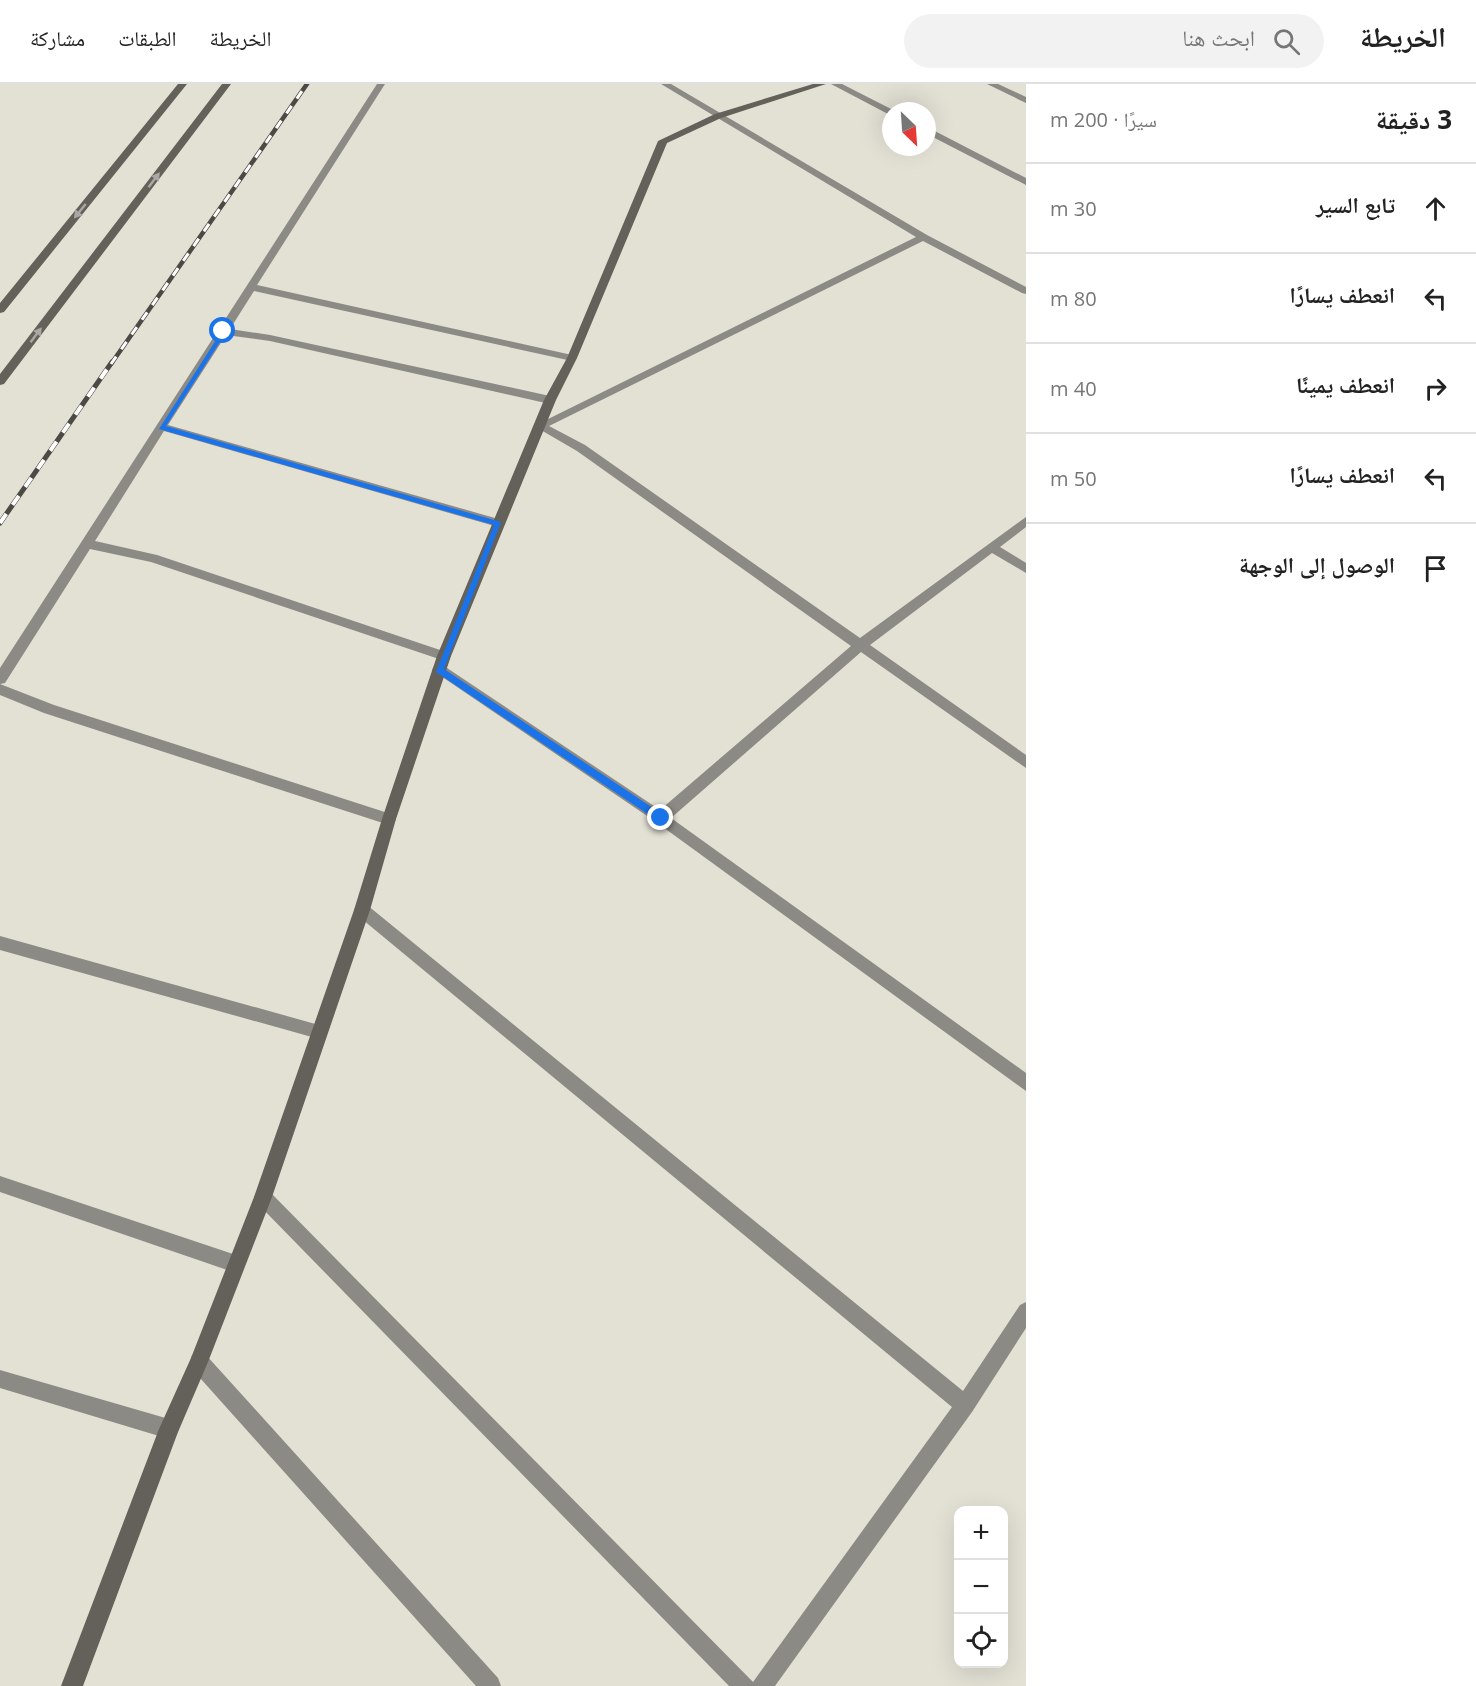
<!DOCTYPE html>
<html lang="ar">
<head>
<meta charset="utf-8">
<style>
	body { margin:0; font-family:"Open Sans","Noto Naskh Arabic",sans-serif; background:#f2f2f2; color:#222; direction:rtl }
	.controls { position:absolute; right:18px; bottom:18px; display:grid; overflow:hidden; border-radius:12px; box-shadow:0 6px 24px #0002 }
	.controls button { width:54px; height:54px; display:grid; place-items:center; padding:0; border:0; border-bottom:2px solid #e0e0e0; background:#fff; color:#222; font:30px sans-serif }
	.compass { position:absolute; left:882px; top:18px; width:54px; height:54px; border-radius:50%; background:#fff; box-shadow:0 6px 24px #0002; rotate:155deg }
	.stop { position:absolute; width:18px; height:18px; margin:-14px; border:4px solid #1a73e8; border-radius:50%; background:#fff }
	.stop.end { background:#1a73e8; border-color:#fff; box-shadow:0 2px 6px #0008 }
	.list { margin:0; padding:0; list-style:none }
	h2 { display:flex; justify-content:space-between; align-items:center; height:78px; margin:0; padding:0 24px; font-size:26px }
	h2 small { font-size:20px; font-weight:400; color:#767676 }
	.list li { display:grid; grid-template-columns:39px 1fr auto; gap:18px; align-items:center; box-sizing:border-box; height:90px; padding:0 24px; border-top:2px solid #e0e0e0 }
	.list b { display:block; font-size:22px; white-space:nowrap }
	.list em { font-size:20px; font-style:normal; color:#767676 }
	.icon { flex:none; width:33px; height:33px; fill:none; stroke:currentColor; stroke-width:2; stroke-linecap:round; stroke-linejoin:round }
	.map { position:relative; flex:none; width:1026px; height:1602px; overflow:hidden; direction:ltr }
	header { display:flex; align-items:center; gap:36px; box-sizing:border-box; height:84px; padding:0 30px; background:#fff; border-bottom:2px solid #e0e0e0 }
	header strong { font-size:28px }
	nav { display:flex; gap:33px; margin-inline-start:auto; font-size:21px }
	.search { width:420px; height:54px; background:#f2f2f2; display:flex; align-items:center; gap:15px; box-sizing:border-box; padding:0 21px; border-radius:33px; color:#767676; font-size:22px }
	main { display:flex }
	aside { flex:1; background:#fff }
	.map>svg:first-child { display:block }
	.lines { fill:none; stroke-linecap:round; stroke-linejoin:round }
	.street { fill:#8b8a85; fill-rule:evenodd }
	.secondary { fill:#63615a; fill-rule:evenodd }
	.rail-far1-casing { stroke:#4c4a44; stroke-width:4.5 }
	.rail-casing { stroke:#4c4a44; stroke-width:5 }
	.rail-far1 { stroke:#fff; stroke-width:3; stroke-dasharray:9; stroke-linecap:butt }
	.rail { stroke:#fff; stroke-width:4; stroke-dasharray:11; stroke-linecap:butt }
	.oneway { fill:#a9a8a4 }
	.route { fill:#1a73e8 }
</style>
</head>
<body>
<header>
<strong>الخريطة</strong>
<div class="search"><svg class="icon" aria-label="search" viewBox="0 0 24 24"><circle cx="10" cy="10" r="6"/><path d="M15 15l6 6"/></svg>ابحث هنا</div>
<nav><a>الخريطة</a><a>الطبقات</a><a>مشاركة</a></nav>
</header>
<main>
<aside>
<h2>3 دقيقة<small>سيرًا · 200 m</small></h2>
<ul class="list">
<li><svg class="icon" aria-label="ahead" viewBox="0 0 24 24"><path d="M12 20V5M6 11l6-6 6 6"/></svg><div><b>تابع السير</b></div><em>30 m</em></li>
<li><svg class="icon" aria-label="left" viewBox="0 0 24 24"><path d="M17 20v-9H6M10 6l-5 5 5 5"/></svg><div><b>انعطف يسارًا</b></div><em>80 m</em></li>
<li><svg class="icon" aria-label="right" viewBox="0 0 24 24"><path d="M7 20v-9h11M14 6l5 5-5 5"/></svg><div><b>انعطف يمينًا</b></div><em>40 m</em></li>
<li><svg class="icon" aria-label="left" viewBox="0 0 24 24"><path d="M17 20v-9H6M10 6l-5 5 5 5"/></svg><div><b>انعطف يسارًا</b></div><em>50 m</em></li>
<li><svg class="icon" aria-label="arrive" viewBox="0 0 24 24"><path d="M6 21V4h12l-3 4 3 4H6"/></svg><div><b>الوصول إلى الوجهة</b></div></li>
</ul>
</aside>
<div class="map">
<svg width="1026" height="1602" viewBox="0 0 1026 1602">
	<rect width="100%" height="100%" fill="#e3e0d4"/>
	<g class="lines">
		<path class="street" d="M 377,0 L 385,0 L 257,201 L 572,271 L 577,274 L 572,277 L 254,207 L 230,245 L 270,251 L 550,312 L 556,316 L 550,320 L 270,257 L 226,251 L 168,341 L 502,436 L 502,442 L 498,443 L 164,347 L 95,457 L 157,471 L 449,569 L 451,572 L 449,575 L 439,575 L 151,478 L 90,465 L 5,599 L 0,600 L 54,621 L 394,731 L 396,735 L 394,739 L 389,741 L 44,629 L 0,611 L 0,584 Z
			M 661,0 L 671,0 L 927,151 L 1026,203 L 1026,210 L 1022,209 L 923,157 L 549,342 L 585,361 L 860,554 L 1026,433 L 1026,443 L 1000,463 L 1026,479 L 1026,489 L 992,469 L 870,561 L 1026,671 L 1026,684 L 861,568 L 671,734 L 1026,989 L 1026,1007 L 656,738 L 432,586 L 434,582 L 444,582 L 660,726 L 851,562 L 577,367 L 534,342 L 916,153 Z
			M 831,0 L 842,0 L 895,27 L 891,27 L 891,31 L 888,30 Z
			M 987,0 L 998,0 L 1026,13 L 1026,19 Z
			M 927,43 L 1026,94 L 1026,101 L 927,50 Z
			M 362,819 L 367,821 L 963,1307 L 1020,1221 L 1026,1218 L 1026,1244 L 972,1328 L 775,1602 L 729,1602 L 257,1119 L 254,1113 L 257,1107 L 263,1104 L 269,1107 L 753,1598 L 952,1323 L 357,831 L 354,826 L 357,821 Z
			M 0,852 L 319,941 L 325,943 L 327,948 L 325,953 L 319,955 L 0,866 Z
			M 0,1092 L 236,1171 L 242,1174 L 245,1180 L 242,1186 L 236,1189 L 0,1108 Z
			M 199,1269 L 206,1271 L 498,1594 L 501,1602 L 476,1602 L 192,1285 L 190,1278 L 192,1271 Z
			M 0,1286 L 169,1335 L 176,1338 L 179,1345 L 176,1352 L 169,1355 L 0,1304 Z"/>
		<path class="secondary" d="M 178,0 L 187,0 L 4,228 L 0,229 L 0,219 Z
			M 222,0 L 231,0 L 4,300 L 0,301 L 0,290 Z
			M 813,0 L 826,0 L 721,34 L 667,59 L 577,274 L 556,316 L 451,572 L 396,735 L 370,826 L 272,1113 L 208,1278 L 178,1348 L 83,1602 L 61,1602 L 159,1345 L 191,1274 L 254,1113 L 354,826 L 382,735 L 437,572 L 544,316 L 567,274 L 658,57 L 715,30 Z"/>
		<g class="rail-far1-casing">
			<path id="rail-far1" d="M 111,280 L 307,0"/>
		</g>
		<g class="rail-casing">
			<path id="rail" d="M 0,439 L 112,278"/>
		</g>
		<use href="#rail-far1" class="rail-far1"/>
		<use href="#rail" class="rail"/>
	</g>
	<defs><path id="oneway-solid" d="M-6-.8H1V-3.2L6.5 0L1 3.2V.8H-6Z" transform="scale(1.5)"/></defs>
	<g class="oneway">
		<use href="#oneway-solid" transform="translate(154 96) rotate(-53)"/>
		<use href="#oneway-solid" transform="translate(80 127) rotate(129)"/>
		<use href="#oneway-solid" transform="translate(36 251) rotate(-53)"/>
	</g>
	<path class="route" d="M 223,245 L 227,247 L 166,342 L 501,438 L 444,585 L 665,732 L 665,737 L 658,737 L 436,588 L 494,441 L 159,345 Z"/>
</svg>
<div class="controls">
<button>+</button>
<button>−</button>
<button><svg class="icon" aria-label="locate" viewBox="0 0 24 24"><circle cx="12" cy="12" r="6"/><path d="M12 2v4M12 18v4M2 12h4M18 12h4"/></svg></button>
</div>
<svg class="compass" viewBox="-18 -18 36 36"><path d="M0-13l5 13h-10z" fill="#e53935"/><path d="M0 13l5-13h-10z" fill="#767676"/></svg>
<div class="stop" style="left:223px;top:247px"></div>
<div class="stop end" style="left:661px;top:734px"></div>
</div>
</main>
</body>
</html>
